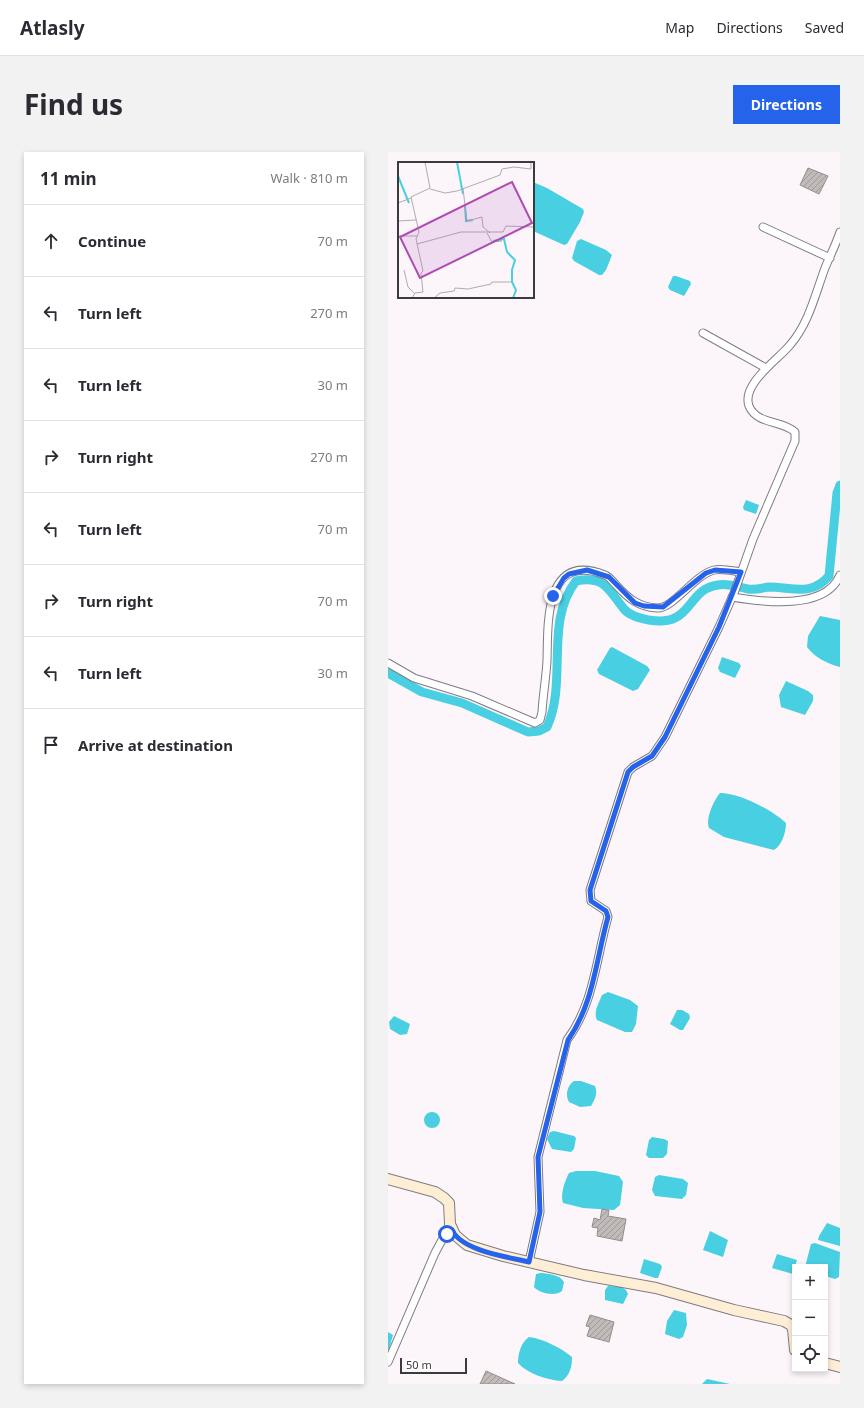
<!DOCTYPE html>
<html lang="en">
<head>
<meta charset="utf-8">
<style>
	body { margin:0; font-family:"Noto Sans",sans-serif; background:#f2f2f3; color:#2b2b33 }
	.controls { position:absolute; right:12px; bottom:12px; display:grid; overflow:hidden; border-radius:0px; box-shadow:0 2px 6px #0003 }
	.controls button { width:36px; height:36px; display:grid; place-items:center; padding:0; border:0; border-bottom:1px solid #e1e1e2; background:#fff; color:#2b2b33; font:20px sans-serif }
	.scale { position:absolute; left:12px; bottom:10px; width:67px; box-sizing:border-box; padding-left:4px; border:2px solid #3c3a3c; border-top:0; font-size:11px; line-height:14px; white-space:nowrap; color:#3c3a3c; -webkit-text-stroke:3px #fff; paint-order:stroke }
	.stop { position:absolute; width:12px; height:12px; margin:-9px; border:3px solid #2563eb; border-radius:50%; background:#fff }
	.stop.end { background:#2563eb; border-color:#fff; box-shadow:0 1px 4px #0008 }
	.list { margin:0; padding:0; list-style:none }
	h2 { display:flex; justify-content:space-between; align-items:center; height:52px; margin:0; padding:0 16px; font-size:17px }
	h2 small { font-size:13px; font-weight:400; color:#7c7c81 }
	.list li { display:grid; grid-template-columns:26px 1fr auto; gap:12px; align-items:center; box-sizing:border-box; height:72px; padding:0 16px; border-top:1px solid #e1e1e2 }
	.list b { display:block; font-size:15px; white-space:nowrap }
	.list em { font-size:13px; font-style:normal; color:#7c7c81 }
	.icon { flex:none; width:22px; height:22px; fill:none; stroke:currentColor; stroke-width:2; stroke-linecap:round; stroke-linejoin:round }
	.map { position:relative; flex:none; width:452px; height:1232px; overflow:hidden; border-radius:0px }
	header { display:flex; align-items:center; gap:24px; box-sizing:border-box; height:56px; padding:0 20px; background:#fff; border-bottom:1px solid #e1e1e2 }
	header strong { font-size:19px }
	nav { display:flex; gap:22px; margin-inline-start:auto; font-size:14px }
	.intro { display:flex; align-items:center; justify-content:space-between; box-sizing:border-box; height:96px; padding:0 24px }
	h1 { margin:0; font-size:28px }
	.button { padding:10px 18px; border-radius:0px; background:#2563eb; color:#fff; font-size:14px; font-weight:700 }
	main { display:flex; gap:24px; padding:0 24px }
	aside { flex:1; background:#fff; border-radius:0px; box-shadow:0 2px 6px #0003 }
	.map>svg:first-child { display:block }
	.water { fill:#48cfe2 }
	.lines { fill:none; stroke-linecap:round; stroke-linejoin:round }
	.canal { stroke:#48cfe2; stroke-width:9 }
	.building { fill:url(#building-hatch); stroke:#938d8b }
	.street-casing { stroke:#807b80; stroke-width:9 }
	.secondary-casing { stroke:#807b80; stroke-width:12 }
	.street { stroke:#fff; stroke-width:7 }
	.secondary { stroke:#fdeed5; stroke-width:10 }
	.route { stroke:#2563eb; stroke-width:5 }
	.inset-river { fill:none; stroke:#48cfe2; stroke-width:2 }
	.inset-road { fill:none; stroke:#afabaf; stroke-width:1 }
	.view { fill:#ad4cb3; fill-opacity:0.15; stroke:#ad4cb3; stroke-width:2 }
	.inset-edge { fill:none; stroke:#3c3a3c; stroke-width:2 }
</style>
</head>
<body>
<header>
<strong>Atlasly</strong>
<nav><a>Map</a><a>Directions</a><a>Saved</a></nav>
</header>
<div class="intro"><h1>Find us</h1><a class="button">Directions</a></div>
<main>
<aside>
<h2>11 min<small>Walk · 810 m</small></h2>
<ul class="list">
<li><svg class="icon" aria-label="ahead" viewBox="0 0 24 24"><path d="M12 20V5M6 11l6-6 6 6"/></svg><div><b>Continue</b></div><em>70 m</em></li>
<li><svg class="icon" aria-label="left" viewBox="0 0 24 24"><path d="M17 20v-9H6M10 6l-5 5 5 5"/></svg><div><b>Turn left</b></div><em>270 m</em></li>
<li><svg class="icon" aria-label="left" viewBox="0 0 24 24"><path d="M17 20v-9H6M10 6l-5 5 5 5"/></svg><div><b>Turn left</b></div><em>30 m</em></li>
<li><svg class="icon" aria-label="right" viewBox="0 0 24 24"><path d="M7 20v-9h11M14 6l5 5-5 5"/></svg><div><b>Turn right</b></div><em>270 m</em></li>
<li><svg class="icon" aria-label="left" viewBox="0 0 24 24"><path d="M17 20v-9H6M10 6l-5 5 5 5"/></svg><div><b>Turn left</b></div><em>70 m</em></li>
<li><svg class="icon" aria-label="right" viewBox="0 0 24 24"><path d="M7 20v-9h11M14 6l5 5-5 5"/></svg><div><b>Turn right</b></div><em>70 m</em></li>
<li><svg class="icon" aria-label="left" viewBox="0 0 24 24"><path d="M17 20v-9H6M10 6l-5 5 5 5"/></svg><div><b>Turn left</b></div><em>30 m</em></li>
<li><svg class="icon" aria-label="arrive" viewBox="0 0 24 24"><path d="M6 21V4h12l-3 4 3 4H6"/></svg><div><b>Arrive at destination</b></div></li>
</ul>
</aside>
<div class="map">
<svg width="452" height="1232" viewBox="0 0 452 1232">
	<defs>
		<pattern id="building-hatch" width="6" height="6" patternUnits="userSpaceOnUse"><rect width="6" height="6" fill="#c1bab8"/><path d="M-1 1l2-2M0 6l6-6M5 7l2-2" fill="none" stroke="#9e9897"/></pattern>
	</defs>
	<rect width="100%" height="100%" fill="#fcf6fb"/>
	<path class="water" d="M 145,30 L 159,36 L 195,57 L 196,60 L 192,70 L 179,92 L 176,93 L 145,79 Z
		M 193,87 L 218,98 L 224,103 L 218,118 L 214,123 L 211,123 L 186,109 L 184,106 L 189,89 Z
		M 285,124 L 288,124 L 302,129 L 303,132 L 296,144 L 282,138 L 280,135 Z
		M 358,348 L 371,353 L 368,362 L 356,358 L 355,355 Z
		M 432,464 L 452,468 L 452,515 C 440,512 426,505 419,495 L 420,484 Z
		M 224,495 L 259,514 L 262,518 L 250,537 L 245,539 L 211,522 L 209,518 L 222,496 Z
		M 334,505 L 351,511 L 353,514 L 347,526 L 332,520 L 330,516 Z
		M 398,529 L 420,539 L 425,543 L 425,549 L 417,563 L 393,555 L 391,543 Z
		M 332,641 C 352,641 384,658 398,671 C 398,680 394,693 386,698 L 336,685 L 321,676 C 317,667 326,648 332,641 Z
		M 220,840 L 242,848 L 250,854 L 248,872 L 244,880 L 237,880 L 209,868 C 205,860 211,851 214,843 Z
		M 289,858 L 294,858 L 301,862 L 302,866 L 295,878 L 292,878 L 282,872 Z
		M 6,864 L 22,872 L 19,882 L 12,883 L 2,877 L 1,870 Z
		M 186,929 L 193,929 L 207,934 C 210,942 207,947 203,954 L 192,955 L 181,950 C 177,943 179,934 186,929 Z
		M36 968a8 8 0 1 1 16 0a8 8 0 1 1-16 0Z
		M 166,979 L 186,984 L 188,986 L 186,997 L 183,1000 L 164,997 L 159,987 L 162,980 Z
		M 264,985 L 276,987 L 280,989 L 279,1002 L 275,1006 L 261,1006 L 258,1003 L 261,988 Z
		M 188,1019 L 207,1019 L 231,1024 L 235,1030 L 232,1053 L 226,1058 L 195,1056 L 175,1051 C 172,1043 177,1028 181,1021 Z
		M 271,1023 L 295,1027 L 300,1031 L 298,1043 L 294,1047 L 267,1044 L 264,1038 L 267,1025 Z
		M 439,1071 L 452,1076 L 452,1094 L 430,1088 L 431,1084 Z
		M 322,1079 L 340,1088 L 335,1105 L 315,1098 Z
		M 427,1091 L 452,1100 L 451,1125 L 447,1127 L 437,1124 L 437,1115 L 417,1115 L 423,1092 Z
		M 389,1102 L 409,1108 L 405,1122 L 384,1116 Z
		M 256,1107 L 272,1112 L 274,1115 L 270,1126 L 267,1126 L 252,1121 Z
		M 153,1121 C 161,1122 171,1122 176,1130 L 174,1139 C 167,1145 151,1141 146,1135 L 148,1122 Z
		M 220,1134 L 233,1135 L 238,1138 L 240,1142 L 235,1152 L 217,1148 L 217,1138 Z
		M 286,1158 L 298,1161 L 299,1173 L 295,1185 L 291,1187 L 277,1182 L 279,1169 Z
		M 0,1180 L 5,1183 L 0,1201 Z
		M 141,1185 C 156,1187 173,1196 184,1205 C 184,1215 182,1223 174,1229 C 159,1228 140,1222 130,1211 C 130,1202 133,1190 141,1185 Z
		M 319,1227 L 342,1232 L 314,1232 Z"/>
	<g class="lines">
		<path class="canal" d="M 0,521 L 34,540 L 74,551 L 140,580 L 151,579 L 159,575 C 180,529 156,470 188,429 C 217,423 221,439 236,457 C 242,464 252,466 261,468 C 305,476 298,437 330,433 C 340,431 350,435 360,437 C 368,438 374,436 381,435 C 404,435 423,445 441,424 L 449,341 L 452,333"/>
	</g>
	<path class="building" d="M 420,16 L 440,24 L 431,42 L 412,33 Z
		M 214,1057 L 221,1058 L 220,1064 L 238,1067 L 234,1089 L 209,1084 L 210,1076 L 204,1075 L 206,1066 L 212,1068 Z
		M 202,1163 L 226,1170 L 221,1190 L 199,1184 L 202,1175 L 198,1174 Z
		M 98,1219 L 127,1232 L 92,1232 Z"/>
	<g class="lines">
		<g class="street-casing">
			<path id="street" d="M 375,75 L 442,106
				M 315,181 L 378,216
				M 344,445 C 374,450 438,459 452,423
				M 0,511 L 26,526 L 84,544 L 147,571 L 152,568 L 154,560 C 155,543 158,526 159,509 C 160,471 156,399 217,423 C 222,425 225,430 228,433 C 240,446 250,455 269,456 C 285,457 306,423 326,418 C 334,416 345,419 353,420
				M 141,1110 L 152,1060 L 150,1005 L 179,888 C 206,852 208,807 220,765 L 218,759 L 203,749 L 202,738 L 240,620 L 245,615 L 264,604 L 277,585 L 331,475 L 346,441 L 365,387 L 407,289 L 407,280 C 394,268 369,273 361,254 C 353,232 391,207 402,193 C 421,171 427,143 437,116 C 442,104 448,92 452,80
				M 0,1210 L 47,1101 L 54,1088 L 64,1078"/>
		</g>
		<g class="secondary-casing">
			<path id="secondary" d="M 0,1027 L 47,1040 L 56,1046 L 61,1051 L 62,1072 L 67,1083 L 79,1093 L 115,1104 L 196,1123 L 268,1136 L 346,1158 L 396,1169 L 403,1173 L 405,1177 L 407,1198
				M 437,1211 L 452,1215"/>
		</g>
		<use href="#street" class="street"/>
		<use href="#secondary" class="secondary"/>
	</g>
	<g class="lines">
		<path class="route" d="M 59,1082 L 64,1078 C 74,1099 120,1105 141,1110 L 152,1060 L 150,1005 L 180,888 C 206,851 208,807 220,765 L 218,759 L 203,749 L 202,738 L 240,620 L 245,615 L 264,604 L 277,585 L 331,475 L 353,420 L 327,418 L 318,421 L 275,455 L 256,454 L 247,451 L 221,425 L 199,418 L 181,422 L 176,426 L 165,444"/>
	</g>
	<g transform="translate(10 10)">
		<rect width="136" height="136" fill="#fcf6fb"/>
		<path class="inset-river" d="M 59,0 L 65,32M 0,14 L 11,41M 67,44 L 68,59 L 75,58M 95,79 L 106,77 L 109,90 L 117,98 L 114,108 L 114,120 L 118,128 L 115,136"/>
		<path class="inset-road" d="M 32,27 L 47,31 L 59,29 L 102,13 L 104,7 L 116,5 L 133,7 L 133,0M 65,27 L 69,59 L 84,55 L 85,65 L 92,71M 0,41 L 13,36M 0,59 L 18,58M 89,71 L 94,80 L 104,79M 0,74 L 19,74M 19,82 L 63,70 L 105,70 L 108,64 L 136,65M 6,108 L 10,125 L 17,132M 14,136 L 17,131 L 25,130 L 23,111 L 25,109 L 18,77 L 21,70 L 13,35 L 32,26 L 27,0M 36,136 L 42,131 L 56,129 L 57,126 L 70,127 L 93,122 L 94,120 L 113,120"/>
		<path class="view" d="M 114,20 L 134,61 L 22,116 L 2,75 Z"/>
		<rect width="136" height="136" class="inset-edge"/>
	</g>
</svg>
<div class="controls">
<button>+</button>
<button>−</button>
<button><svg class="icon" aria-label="locate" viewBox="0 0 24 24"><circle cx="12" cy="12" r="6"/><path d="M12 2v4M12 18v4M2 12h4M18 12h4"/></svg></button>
</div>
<div class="scale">50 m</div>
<div class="stop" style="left:59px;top:1082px"></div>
<div class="stop end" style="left:165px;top:444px"></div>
</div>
</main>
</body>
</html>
